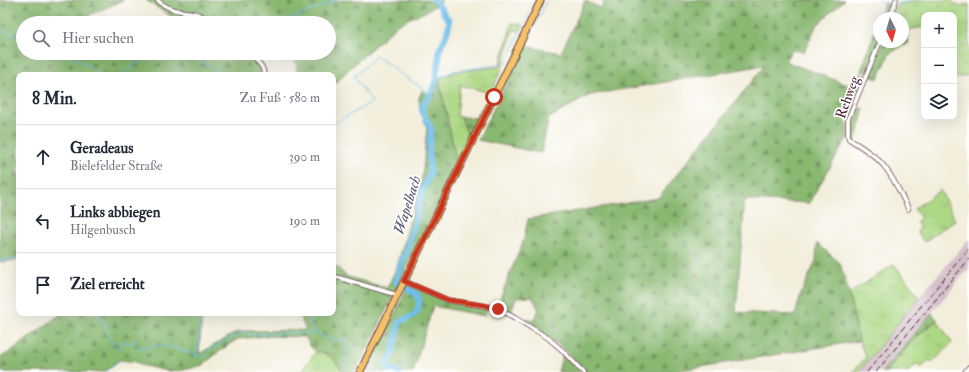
<!DOCTYPE html>
<html lang="de">
<head>
<meta charset="utf-8">
<style>
	body { margin:0; font-family:"IM FELL Double Pica",serif; background:#f2f2f3; color:#1f2937 }
	.controls { position:absolute; right:12px; top:12px; display:grid; overflow:hidden; border-radius:8px; box-shadow:0 4px 16px #0002 }
	.controls button { width:36px; height:36px; display:grid; place-items:center; padding:0; border:0; border-bottom:1px solid #e0e1e3; background:#fff; color:#1f2937; font:20px sans-serif }
	.compass { position:absolute; left:873px; top:12px; width:36px; height:36px; border-radius:50%; background:#fff; box-shadow:0 4px 16px #0002; rotate:175deg }
	.stop { position:absolute; width:12px; height:12px; margin:-9px; border:3px solid #c8321e; border-radius:50%; background:#fff }
	.stop.end { background:#c8321e; border-color:#fff; box-shadow:0 1px 4px #0008 }
	.list { margin:0; padding:0; list-style:none }
	h2 { display:flex; justify-content:space-between; align-items:center; height:52px; margin:0; padding:0 16px; font-size:17px }
	h2 small { font-size:13px; font-weight:400; color:#747a83 }
	.list li { display:grid; grid-template-columns:26px 1fr auto; gap:12px; align-items:center; box-sizing:border-box; height:64px; padding:0 16px; border-top:1px solid #e0e1e3 }
	.list b { display:block; font-size:15px; white-space:nowrap }
	.list p { margin:0; font-size:13px; white-space:nowrap; color:#747a83 }
	.list em { font-size:13px; font-style:normal; color:#747a83 }
	.icon { flex:none; width:22px; height:22px; fill:none; stroke:currentColor; stroke-width:2; stroke-linecap:round; stroke-linejoin:round }
	.map { position:relative; flex:none; width:969px; height:372px; overflow:hidden }
	.search { position:absolute; background:#fff; box-shadow:0 4px 16px #0002; left:16px; top:16px; width:320px; height:44px; display:flex; align-items:center; gap:10px; box-sizing:border-box; padding:0 14px; border-radius:22px; color:#747a83; font-size:15px }
	.panel { position:absolute; background:#fff; box-shadow:0 4px 16px #0002; left:16px; top:72px; width:320px; height:244px; border-radius:8px }
	.map>svg:first-child { display:block }
	.railway { fill:#d2bdc8 }
	.grass { fill:url(#grass-tufts); stroke:#7b7b57 }
	.forest { fill:url(#forest-firs); stroke:#6a6c4e }
	.lines { fill:none; stroke-linecap:round; stroke-linejoin:round }
	.stream { stroke:#6fbfea; stroke-width:1 }
	.river { stroke:#6fbfea; stroke-width:6 }
	.minor-casing { stroke:#633e45; stroke-width:5.5 }
	.primary-casing { stroke:#633e45; stroke-width:8 }
	.minor { stroke:#fff; stroke-width:4 }
	.primary { stroke:#f3c26a; stroke-width:6 }
	.rail { stroke:#4a1f2b; stroke-width:1; stroke-dasharray:6 3; stroke-linecap:butt }
	.route { stroke:#c8321e; stroke-width:5 }
	.labels { text-anchor:middle; stroke-width:3.5; stroke-linejoin:round; paint-order:stroke }
	.street-label { font-size:14px; fill:#4a1f2b; stroke:#fff }
	.water-label { font-size:15px; font-style:italic; fill:#57576e; stroke:#fff }
</style>
</head>
<body>
<div class="map">
<svg width="969" height="372" viewBox="0 0 969 372">
	<defs>
		<pattern id="grass-tufts" width="24" height="20" patternUnits="userSpaceOnUse"><rect width="24" height="20" fill="#acd783"/><path d="M3 7l-1-3M5 7V3M7 7l1-3M15 17l-1-3M17 17v-4M19 17l1-3" fill="none" stroke="#96b871"/></pattern>
		<pattern id="forest-firs" width="22" height="20" patternUnits="userSpaceOnUse"><rect width="22" height="20" fill="#89b871"/><path d="M5 1l3.5 6h-7zM16 11l3.5 6h-7z" fill="#72955d"/></pattern>
	</defs>
	<rect width="100%" height="100%" fill="#fff"/>
	<filter id="ink" filterUnits="userSpaceOnUse"><feTurbulence type="fractalNoise" baseFrequency=".025" numOctaves="2"/><feDisplacementMap in="SourceGraphic" scale="8" xChannelSelector="R" yChannelSelector="G"/><feConvolveMatrix kernelMatrix="1 2 1 2 8 2 1 2 1" color-interpolation-filters="sRGB"/></filter>
	<filter id="wash" filterUnits="userSpaceOnUse"><feTurbulence type="fractalNoise" baseFrequency=".012" numOctaves="4" result="noise"/><feDisplacementMap in="SourceGraphic" scale="16" xChannelSelector="R" yChannelSelector="G"/><feGaussianBlur stdDeviation="0.9" result="paint"/><feColorMatrix in="noise" values="0 0 0 0 0 0 0 0 0 0 0 0 0 0 0 0 0 1.4 0 .05"/><feComposite in="paint" operator="in"/></filter>
	<g filter="url(#wash)">
		<rect width="100%" height="100%" fill="#f2eedb"/>
		<path class="railway" d="M 969,239 L 969,268 L 882,372 L 859,372 L 919,297 Z"/>
		<path class="grass" d="M 920,0 L 950,0 L 958,6 L 969,4 L 969,75 L 954,78 L 954,15 L 924,15 L 924,27 L 903,31 L 903,18 L 892,18 L 896,5 Z
			M 512,23 L 523,25 L 520,31 L 513,30 L 503,63 L 500,64 Z
			M 503,66 L 491,93 L 460,85 L 457,116 L 461,117 L 469,139 L 457,164 L 439,79 L 454,72 Z
			M 940,190 L 955,220 L 924,242 L 917,231 L 920,228 L 916,222 L 921,218 L 914,209 Z
			M 894,264 L 919,297 L 859,372 L 853,372 L 866,357 L 859,341 L 849,294 Z
			M 937,320 L 952,343 L 932,363 L 930,360 L 921,368 L 917,364 L 908,372 L 889,372 L 887,370 L 914,339 Z
			M 316,352 C 332,352 334,361 344,372 L 301,372 Z"/>
		<path class="forest" d="M 0,0 L 124,0 L 89,15 L 89,23 L 23,23 L 23,53 L 248,53 L 254,58 L 263,75 L 19,75 L 19,260 L 0,262 Z
			M 146,0 L 441,0 L 442,1 L 425,12 L 408,19 L 396,26 L 349,69 L 333,86 L 333,75 L 298,75 L 294,53 L 329,53 L 329,23 L 288,23 L 287,22 L 282,23 L 179,23 L 179,22 Z
			M 605,0 L 844,0 L 816,26 L 804,52 L 792,50 L 785,61 L 853,87 L 860,74 L 865,76 L 847,119 L 847,138 L 809,203 L 745,200 L 736,312 L 795,315 L 801,293 L 816,261 L 817,243 L 840,263 L 849,294 L 859,341 L 670,372 L 586,372 L 563,348 L 525,322 L 527,318 L 533,321 L 539,310 L 532,297 L 516,298 L 511,313 L 500,308 L 501,296 L 524,239 L 528,219 L 658,198 L 765,65 L 590,95 L 549,118 L 541,153 L 478,140 L 525,46 L 561,53 L 585,1 L 601,8 Z
			M 884,4 L 892,6 L 888,18 L 879,18 Z
			M 879,19 L 879,42 L 866,73 L 861,71 Z
			M 907,30 L 909,43 L 890,53 L 878,79 L 868,76 L 883,42 L 903,42 L 903,31 Z
			M 439,79 L 457,164 L 356,372 L 344,372 C 334,361 332,352 316,352 L 309,345 L 306,337 L 268,336 L 238,339 L 231,343 L 216,354 L 203,365 L 184,370 L 168,371 L 141,365 L 137,362 L 119,360 L 104,372 L 2,372 L 0,357 L 7,354 L 62,313 L 202,313 L 199,354 L 237,332 L 245,331 L 306,330 L 298,313 L 333,313 L 333,263 L 346,276 L 387,288 L 397,267 L 422,178 L 427,128 L 420,111 L 419,98 L 422,91 L 431,96 Z
			M 856,106 L 864,109 L 855,142 L 851,139 C 848,128 851,118 855,107 Z
			M 461,117 L 480,118 L 469,139 Z
			M 408,285 L 448,302 L 487,308 L 485,316 L 433,306 L 413,372 L 367,372 Z
			M 932,313 L 937,320 L 914,339 L 886,372 L 882,372 Z
			M 563,353 L 581,372 L 558,372 Z"/>
		<g class="lines">
			<path class="stream" d="M 877,0 L 892,5
				M 897,4 L 915,0
				M 273,23 L 293,18 L 338,0
				M 0,30 L 23,38
				M 525,45 L 547,0
				M 63,53 L 86,64 L 100,75
				M 121,75 C 127,72 131,68 136,64 C 140,62 144,60 148,59 C 166,52 185,53 202,62 C 209,65 215,68 219,75
				M 436,80 L 438,78 L 454,71 L 505,64 L 536,0
				M 333,124 L 372,102 L 354,77 L 376,56 L 430,94
				M 0,261 L 19,258
				M 100,313 L 99,317 L 105,324 L 106,330 L 109,334 L 110,341 L 112,343 L 119,349 L 122,347 L 121,341 L 131,344 L 132,341 L 134,340 L 139,347 L 142,348 L 163,345 L 199,356 L 205,357 L 211,347 L 214,347 L 236,335 L 246,332 L 253,335 L 269,333 L 315,333
				M 306,313 L 315,333 L 334,340 L 345,339 L 347,345 L 345,369 L 347,372
				M 197,354 L 201,313
				M 0,366 L 1,372
				M 105,372 L 119,361"/>
			<path class="river" d="M 399,372 L 389,369 L 387,367 L 387,364 L 393,353 L 399,323 C 404,318 411,318 415,314 C 418,311 418,308 419,305 C 421,289 403,289 396,282 L 396,278 L 399,273 L 402,259 L 406,255 L 409,240 L 414,225 L 424,186 L 430,175 L 429,151 L 431,129 L 422,111 L 423,105 L 432,91 L 436,80 L 437,69 L 439,61 L 439,50 L 446,36 L 449,25 L 449,20 L 444,14 L 440,7 L 434,0"/>
		</g>
	</g>
	<g filter="url(#ink)">
		<g class="lines">
			<g class="minor-casing">
				<path id="minor" d="M 157,0 C 163,5 171,10 180,11 C 184,12 189,12 193,13 C 201,14 207,19 213,23
					M 890,18 L 896,0
					M 880,42 L 848,119 L 848,135 L 849,139 C 860,146 875,155 883,165 C 893,176 900,193 907,206 L 908,209
					M 251,53 L 262,67 L 265,75
					M 333,276 L 397,295
					M 404,281 L 448,300 L 490,307 L 499,309 L 515,318 L 548,338 L 562,350 L 583,372
					M 965,372 L 969,367"/>
			</g>
			<g class="primary-casing">
				<path id="primary" d="M 360,372 L 541,0"/>
			</g>
			<use href="#minor" class="minor"/>
			<use href="#primary" class="primary"/>
			<path class="rail" d="M 867,372 L 969,248
				M 876,372 L 969,259"/>
		</g>
	</g>
	<g class="lines" filter="url(#ink)">
		<path class="route" d="M 494,97 L 404,281 L 448,300 L 483,305 L 498,309"/>
	</g>
	<g class="labels">
		<g class="street-label">
			<text transform="translate(847 97) rotate(-70)" y="5">Rehweg</text>
		</g>
		<g class="water-label">
			<text transform="translate(407 205) rotate(-73)" y="5">Wapelbach</text>
		</g>
	</g>
</svg>
<div class="controls">
<button>+</button>
<button>−</button>
<button><svg class="icon" aria-label="layers" viewBox="0 0 24 24"><path d="M12 4l9 5-9 5-9-5zM3 14l9 5 9-5"/></svg></button>
</div>
<svg class="compass" viewBox="-18 -18 36 36"><path d="M0-13l5 13h-10z" fill="#e53935"/><path d="M0 13l5-13h-10z" fill="#747a83"/></svg>
<div class="stop" style="left:494px;top:97px"></div>
<div class="stop end" style="left:498px;top:309px"></div>
<div class="search"><svg class="icon" aria-label="search" viewBox="0 0 24 24"><circle cx="10" cy="10" r="6"/><path d="M15 15l6 6"/></svg>Hier suchen</div>
<section class="panel">
<h2>8 Min.<small>Zu Fuß · 580 m</small></h2>
<ul class="list">
<li><svg class="icon" aria-label="ahead" viewBox="0 0 24 24"><path d="M12 20V5M6 11l6-6 6 6"/></svg><div><b>Geradeaus</b><p>Bielefelder Straße</p></div><em>390 m</em></li>
<li><svg class="icon" aria-label="left" viewBox="0 0 24 24"><path d="M17 20v-9H6M10 6l-5 5 5 5"/></svg><div><b>Links abbiegen</b><p>Hilgenbusch</p></div><em>190 m</em></li>
<li><svg class="icon" aria-label="arrive" viewBox="0 0 24 24"><path d="M6 21V4h12l-3 4 3 4H6"/></svg><div><b>Ziel erreicht</b></div></li>
</ul>
</section>
</div>
</body>
</html>
